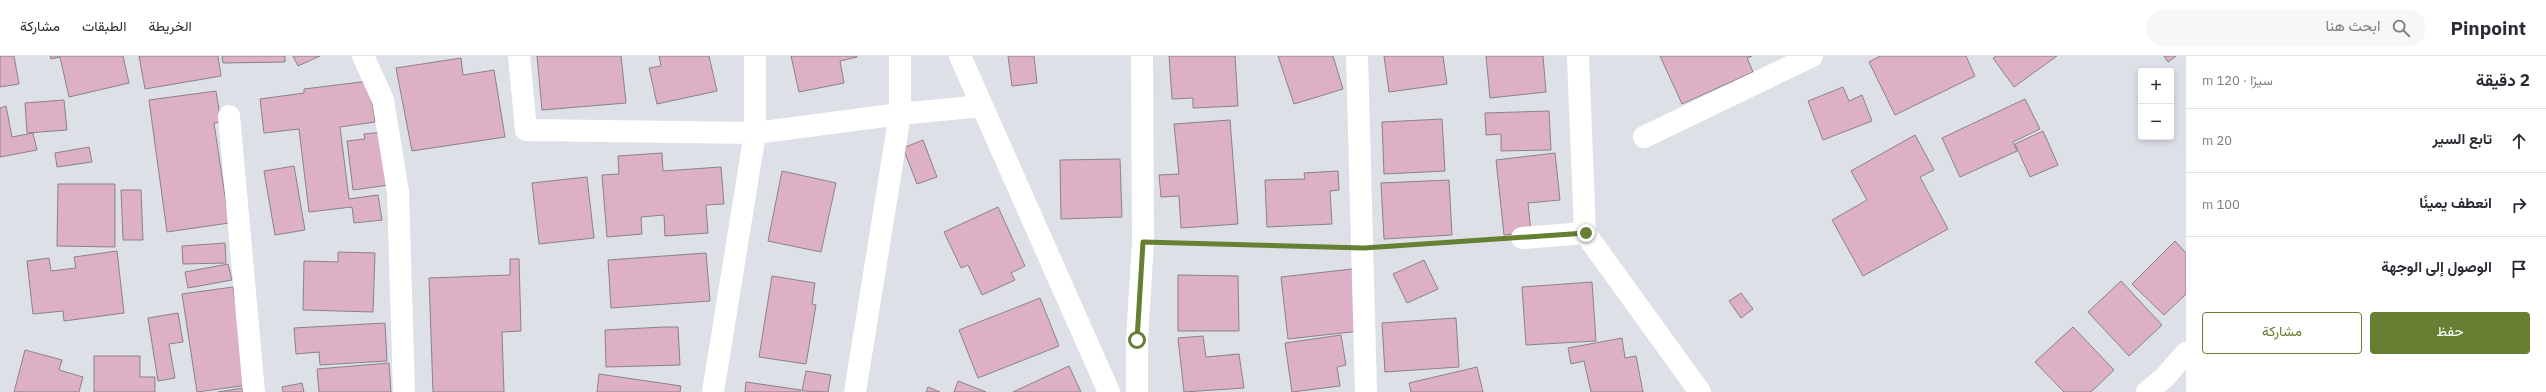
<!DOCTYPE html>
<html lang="ar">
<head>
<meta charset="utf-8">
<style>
	body { margin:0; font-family:"IBM Plex Sans",Vazirmatn,sans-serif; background:#f7f7f7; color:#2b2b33; direction:rtl }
	.controls { position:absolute; right:12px; top:12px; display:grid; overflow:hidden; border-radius:4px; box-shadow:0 2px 6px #0003 }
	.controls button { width:36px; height:36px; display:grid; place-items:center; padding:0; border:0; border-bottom:1px solid #e1e1e2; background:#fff; color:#2b2b33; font:20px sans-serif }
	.stop { position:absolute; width:12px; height:12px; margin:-9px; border:3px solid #667f32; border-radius:50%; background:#fff }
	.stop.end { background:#667f32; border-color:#fff; box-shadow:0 1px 4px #0008 }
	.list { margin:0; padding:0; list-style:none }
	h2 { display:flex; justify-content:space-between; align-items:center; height:52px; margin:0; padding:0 16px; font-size:17px }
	h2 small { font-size:13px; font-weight:400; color:#7c7c81 }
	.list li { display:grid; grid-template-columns:26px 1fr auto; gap:12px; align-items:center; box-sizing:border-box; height:64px; padding:0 16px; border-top:1px solid #e1e1e2 }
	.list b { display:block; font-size:15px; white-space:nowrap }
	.list em { font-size:13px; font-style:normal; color:#7c7c81 }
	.actions { display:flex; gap:8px; padding:12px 16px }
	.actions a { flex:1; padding:9px 0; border:1px solid #667f32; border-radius:4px; text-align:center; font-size:14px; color:#667f32 }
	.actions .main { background:#667f32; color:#fff }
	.icon { flex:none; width:22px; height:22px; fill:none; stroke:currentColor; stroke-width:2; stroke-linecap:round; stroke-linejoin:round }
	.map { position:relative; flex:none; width:2186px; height:336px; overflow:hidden; direction:ltr }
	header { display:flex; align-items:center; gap:24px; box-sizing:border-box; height:56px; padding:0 20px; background:#fff; border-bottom:1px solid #e1e1e2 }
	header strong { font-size:19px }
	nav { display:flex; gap:22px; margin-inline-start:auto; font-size:14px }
	.search { width:280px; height:36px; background:#f7f7f7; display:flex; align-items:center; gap:10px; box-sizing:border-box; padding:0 14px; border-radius:22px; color:#7c7c81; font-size:15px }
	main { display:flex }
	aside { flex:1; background:#fff }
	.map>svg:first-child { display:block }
	.building { fill:#ddb0c6; stroke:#898386 }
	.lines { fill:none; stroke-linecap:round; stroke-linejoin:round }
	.path { stroke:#a1a3a8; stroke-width:2.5; stroke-dasharray:1 3; stroke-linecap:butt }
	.minor { stroke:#fff; stroke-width:22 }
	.route { stroke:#667f32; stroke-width:5 }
</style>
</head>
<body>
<header>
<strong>Pinpoint</strong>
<div class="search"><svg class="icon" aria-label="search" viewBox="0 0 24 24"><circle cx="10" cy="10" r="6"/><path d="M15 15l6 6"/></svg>ابحث هنا</div>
<nav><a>الخريطة</a><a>الطبقات</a><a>مشاركة</a></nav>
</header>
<main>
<aside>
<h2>2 دقيقة<small>سيرًا · 120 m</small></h2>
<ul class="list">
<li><svg class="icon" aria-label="ahead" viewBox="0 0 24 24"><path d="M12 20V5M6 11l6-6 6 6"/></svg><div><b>تابع السير</b></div><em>20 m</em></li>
<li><svg class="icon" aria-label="right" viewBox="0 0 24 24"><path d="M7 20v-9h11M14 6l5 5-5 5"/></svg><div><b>انعطف يمينًا</b></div><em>100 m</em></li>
<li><svg class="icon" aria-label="arrive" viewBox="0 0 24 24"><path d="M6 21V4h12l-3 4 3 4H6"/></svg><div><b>الوصول إلى الوجهة</b></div></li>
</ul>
<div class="actions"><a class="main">حفظ</a><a>مشاركة</a></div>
</aside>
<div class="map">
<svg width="2186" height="336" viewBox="0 0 2186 336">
	<rect width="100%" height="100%" fill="#dde0e6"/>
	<path class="building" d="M 0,0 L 14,0 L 19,28 L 0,31 Z
		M 50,0 L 123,0 L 129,27 L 69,41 L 60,1 L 51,3 Z
		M 139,0 L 218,0 L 221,20 L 145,33 Z
		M 222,0 L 285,0 L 285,6 L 223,7 Z
		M 293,0 L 320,0 L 298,10 Z
		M 537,0 L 621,0 L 626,47 L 542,54 Z
		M 659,0 L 709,0 L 717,35 L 657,48 L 649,12 L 661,10 Z
		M 791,0 L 857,0 L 857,1 L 840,5 L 844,27 L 799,36 Z
		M 1008,0 L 1034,0 L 1037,27 L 1012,30 Z
		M 1169,0 L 1235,0 L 1238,50 L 1193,52 L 1193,42 L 1172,43 Z
		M 1278,0 L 1333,0 L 1343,33 L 1294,48 Z
		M 1384,0 L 1443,0 L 1447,28 L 1389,36 Z
		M 1486,0 L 1543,0 L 1546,36 L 1490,42 Z
		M 1660,0 L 1752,0 L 1747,2 L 1753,16 L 1682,48 Z
		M 1880,0 L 1966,0 L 1975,20 L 1895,59 L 1869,6 Z
		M 1996,0 L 2057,0 L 2014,31 L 1993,2 Z
		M 2164,0 L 2176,0 L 2168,6 Z
		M 461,2 L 463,19 L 494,14 L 505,81 L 412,95 L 396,12 Z
		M 369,25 L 375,66 L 340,71 L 349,143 L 378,139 L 382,164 L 354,167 L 352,151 L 309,156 L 299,73 L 264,77 L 260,43 L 304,37 L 304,33 Z
		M 1843,31 L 1849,45 L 1862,39 L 1872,65 L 1823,84 L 1808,45 Z
		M 216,35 L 221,66 L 214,67 L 229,167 L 167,176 L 149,44 Z
		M 2025,43 L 2040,73 L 2013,86 L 2017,95 L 1960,121 L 1942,82 Z
		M 64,44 L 67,74 L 27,77 L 25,47 Z
		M 6,50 L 12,81 L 33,77 L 37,94 L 0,101 L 0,52 Z
		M 1549,55 L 1551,94 L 1501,95 L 1501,78 L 1486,79 L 1485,57 Z
		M 1442,63 L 1445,115 L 1384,118 L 1382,66 Z
		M 1230,64 L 1238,168 L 1181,172 L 1179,140 L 1161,141 L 1159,119 L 1179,118 L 1174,68 Z
		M 2043,75 L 2058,109 L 2030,121 L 2015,88 Z
		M 383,76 L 389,129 L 353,134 L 347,85 L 365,83 L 364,78 Z
		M 1915,79 L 1934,114 L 1920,121 L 1948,173 L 1863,220 L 1832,164 L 1867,144 L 1851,115 Z
		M 923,84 L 937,121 L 917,128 L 903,92 Z
		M 89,91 L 92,106 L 57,111 L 55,97 Z
		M 662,97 L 663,115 L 721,111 L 724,148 L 706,149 L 708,177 L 665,180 L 664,159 L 641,161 L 642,178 L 607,181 L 602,119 L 619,118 L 618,100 Z
		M 1555,97 L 1560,144 L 1528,147 L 1531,176 L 1504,179 L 1496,104 Z
		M 1120,103 L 1122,161 L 1061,163 L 1060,104 Z
		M 294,110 L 305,174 L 275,179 L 264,115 Z
		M 782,115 L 836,127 L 821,196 L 768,185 Z
		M 1338,115 L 1339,134 L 1330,135 L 1332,168 L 1267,171 L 1265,124 L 1305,123 L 1304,117 Z
		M 587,121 L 594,182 L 539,188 L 532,127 Z
		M 1449,124 L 1452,179 L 1384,183 L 1381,127 Z
		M 58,128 L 115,128 L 115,191 L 57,190 Z
		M 121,134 L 141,134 L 143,184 L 123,184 Z
		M 998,151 L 1025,210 L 1011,217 L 1015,224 L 982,239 L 968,209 L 961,212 L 944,176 Z
		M 2175,185 L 2186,197 L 2186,238 L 2164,259 L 2132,228 Z
		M 225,187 L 226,207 L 183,208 L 182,190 Z
		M 117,195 L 124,257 L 64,265 L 63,255 L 33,258 L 27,205 L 49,202 L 51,215 L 76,212 L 74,201 Z
		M 338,196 L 375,197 L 373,256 L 303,254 L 304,205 L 338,206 Z
		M 706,197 L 710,245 L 611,252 L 608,204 Z
		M 510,203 L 519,203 L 521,275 L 502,276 L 504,336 L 433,336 L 429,222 L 510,219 Z
		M 1424,204 L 1438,233 L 1407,247 L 1393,218 Z
		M 228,208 L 232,224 L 188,232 L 185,216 Z
		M 1352,213 L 1360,275 L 1288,283 L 1281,221 Z
		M 1178,219 L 1238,220 L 1239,275 L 1178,275 Z
		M 772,220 L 815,227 L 812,248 L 816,249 L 806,308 L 759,301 Z
		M 2121,225 L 2162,269 L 2129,300 L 2088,256 Z
		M 1592,226 L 1596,285 L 1526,289 L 1522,231 Z
		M 233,231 L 248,329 L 197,336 L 182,238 Z
		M 1741,237 L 1753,253 L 1741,262 L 1729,245 Z
		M 1040,242 L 1059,290 L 978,322 L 959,274 Z
		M 178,257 L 183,286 L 169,288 L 175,322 L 158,325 L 148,262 Z
		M 1456,262 L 1459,311 L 1385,316 L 1382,267 Z
		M 385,267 L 387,305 L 320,309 L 319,296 L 296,298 L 294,272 Z
		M 664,271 L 678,271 L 680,309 L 606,311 L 605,274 Z
		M 2073,271 L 2114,314 L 2091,336 L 2064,336 L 2035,306 Z
		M 1341,279 L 1346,309 L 1337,311 L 1340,330 L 1292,336 L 1285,287 Z
		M 1203,280 L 1206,301 L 1239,298 L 1244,332 L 1184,336 L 1178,282 Z
		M 1622,282 L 1625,302 L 1636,300 L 1643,336 L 1591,336 L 1584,305 L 1571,308 L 1568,292 Z
		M 25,294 L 62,304 L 59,314 L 83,321 L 79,336 L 14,336 Z
		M 94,300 L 140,300 L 140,321 L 155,321 L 155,336 L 94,336 Z
		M 389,307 L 391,336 L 319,336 L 317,313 Z
		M 1069,310 L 1081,336 L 1013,336 Z
		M 1477,311 L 1483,336 L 1411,336 L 1409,327 Z
		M 806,315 L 831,319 L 828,336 L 802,335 Z
		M 599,318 L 681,330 L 680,336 L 597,336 Z
		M 958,325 L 986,336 L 954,336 Z
		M 746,326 L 801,334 L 800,336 L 745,336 Z
		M 302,327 L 304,336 L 283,336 L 282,331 Z
		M 928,331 L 940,336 L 926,336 Z
		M 242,332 L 243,336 L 218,336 Z"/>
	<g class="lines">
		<path class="path" d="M 1170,187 L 1337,191
			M 1389,190 L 1496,184"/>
		<path class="minor" d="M 363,0 L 383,44 L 398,136 L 404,336
			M 519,0 L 526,74 L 755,77 L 900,58 L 981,50
			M 960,0 L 1109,336
			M 1357,0 L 1366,336
			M 1578,0 L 1585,177 L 1700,336
			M 229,60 L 254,336
			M 1644,81 L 1812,0
			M 1522,182 L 1585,177
			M 713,336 L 755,77 L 755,0
			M 855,336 L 900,58 L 900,0
			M 1137,336 L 1137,284 L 1143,186 L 1142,0
			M 2147,336 L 2164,322 L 2186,297"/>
	</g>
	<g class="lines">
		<path class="route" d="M 1137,284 L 1143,186 L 1364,192 L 1586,177"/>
	</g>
</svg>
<div class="controls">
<button>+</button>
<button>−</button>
</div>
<div class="stop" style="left:1137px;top:284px"></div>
<div class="stop end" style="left:1586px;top:177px"></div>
</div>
</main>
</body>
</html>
